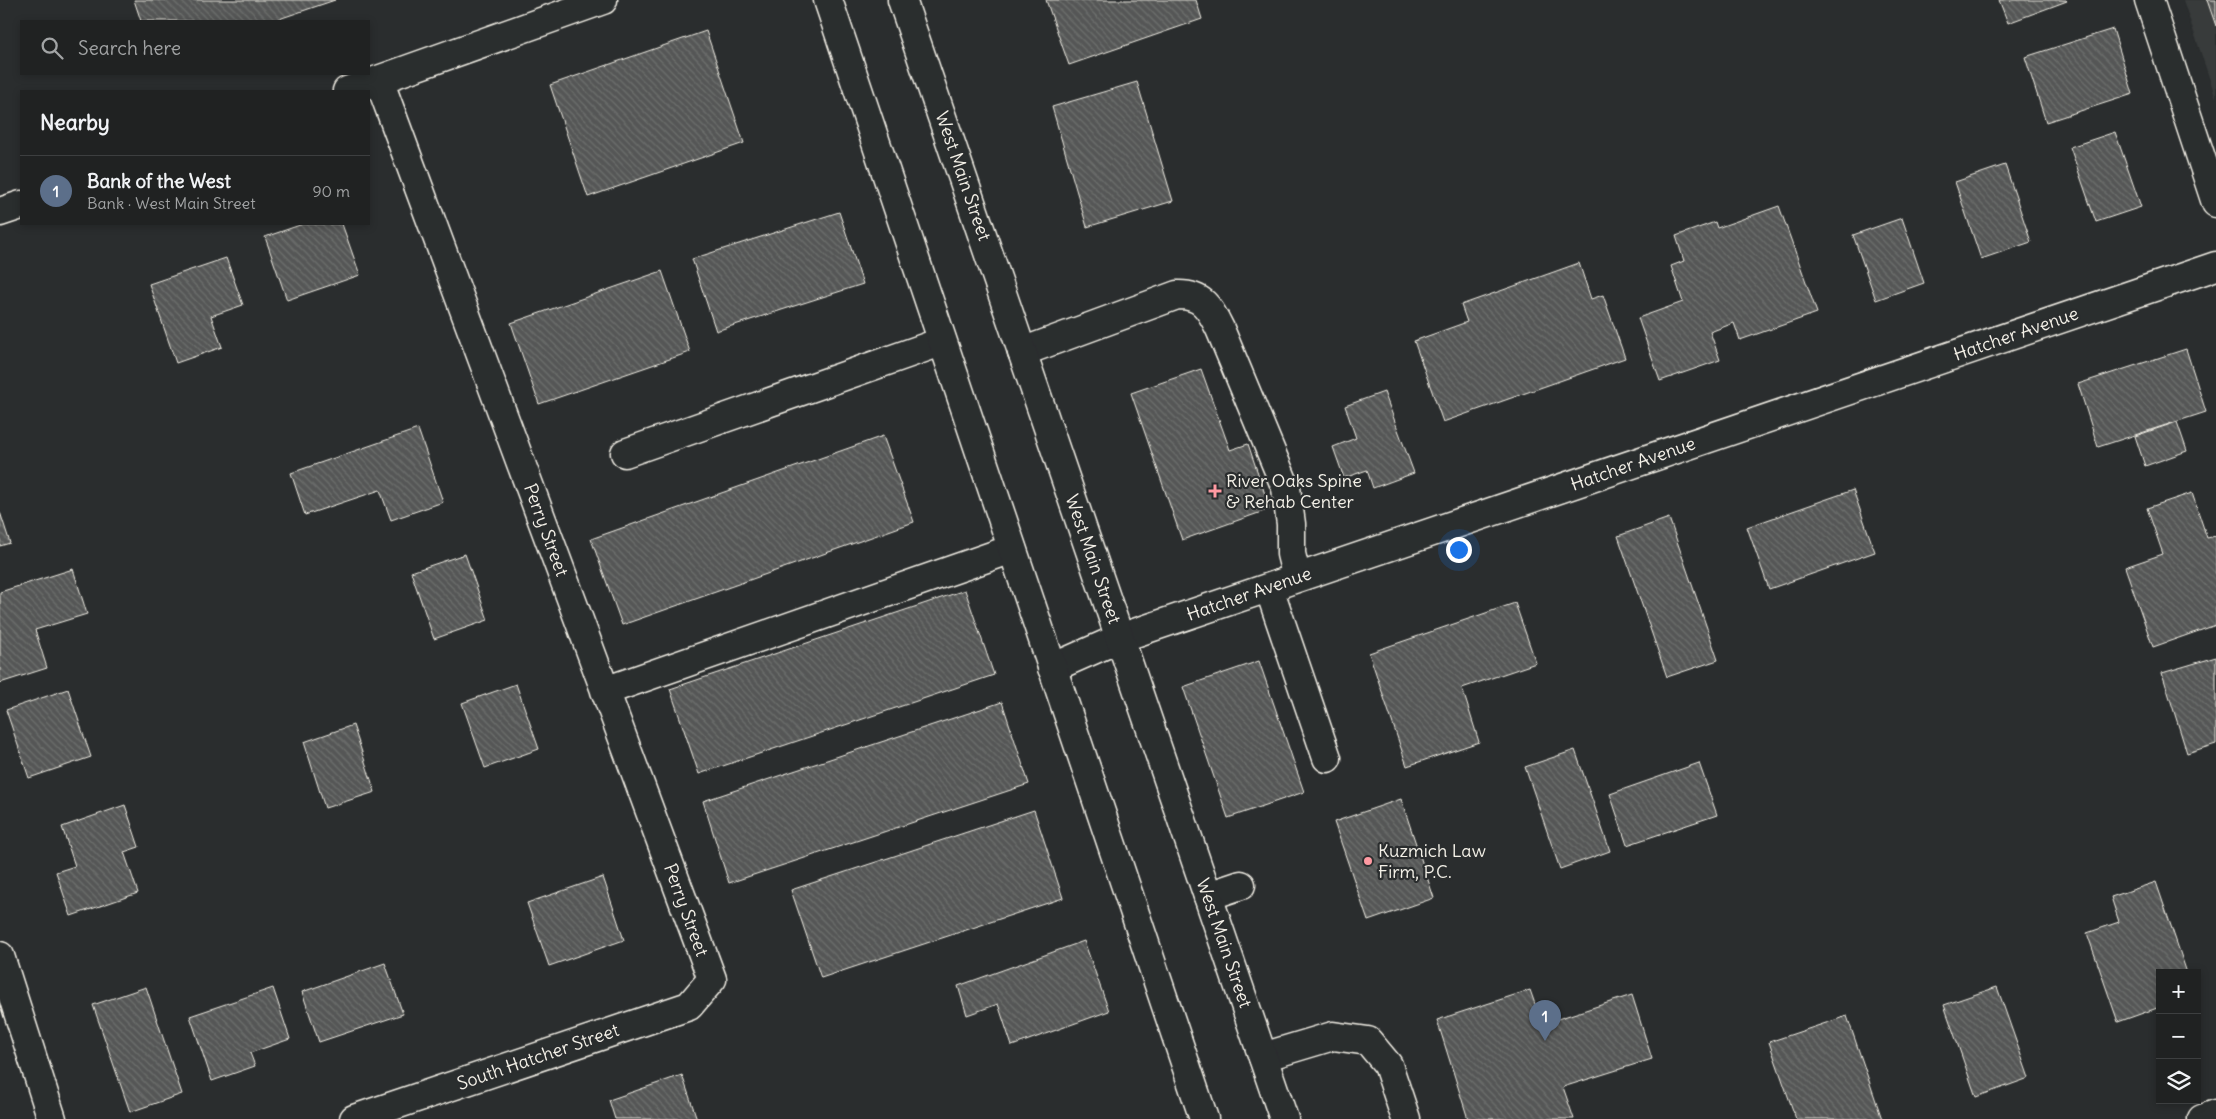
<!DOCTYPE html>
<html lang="en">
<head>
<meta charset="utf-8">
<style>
	body { margin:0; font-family:Delius,sans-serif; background:#282a2a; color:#f1f3f6 }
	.controls { position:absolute; right:15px; bottom:15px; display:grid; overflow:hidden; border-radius:0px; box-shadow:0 2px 8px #0003 }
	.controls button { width:45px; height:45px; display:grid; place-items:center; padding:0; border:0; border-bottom:1px solid #3d3f40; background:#202222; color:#f1f3f6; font:25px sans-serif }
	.you { position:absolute; left:1458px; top:549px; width:18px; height:18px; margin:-12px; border:4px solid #fff; border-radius:50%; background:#1a73e8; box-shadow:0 0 0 8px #1a73e833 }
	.badge { display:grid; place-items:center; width:32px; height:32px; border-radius:50%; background:#8bbbb9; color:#fff; font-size:16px; font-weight:700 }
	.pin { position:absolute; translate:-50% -41px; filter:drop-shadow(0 1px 2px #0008) }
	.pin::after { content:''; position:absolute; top:26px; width:18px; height:15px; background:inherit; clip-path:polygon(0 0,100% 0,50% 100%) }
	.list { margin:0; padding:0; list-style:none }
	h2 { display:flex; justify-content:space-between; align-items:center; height:65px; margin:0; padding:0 20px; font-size:21px }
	h2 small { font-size:16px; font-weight:400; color:#a2a4a5 }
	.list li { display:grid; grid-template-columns:32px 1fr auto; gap:15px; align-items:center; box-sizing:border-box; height:70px; padding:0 20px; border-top:1px solid #3d3f40 }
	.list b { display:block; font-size:19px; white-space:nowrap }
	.list p { margin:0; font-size:16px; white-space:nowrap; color:#a2a4a5 }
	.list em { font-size:16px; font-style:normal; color:#a2a4a5 }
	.icon { flex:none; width:28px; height:28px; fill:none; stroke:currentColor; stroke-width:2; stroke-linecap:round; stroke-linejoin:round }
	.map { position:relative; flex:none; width:2216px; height:1119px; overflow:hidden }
	.search { position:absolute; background:#202222; box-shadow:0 2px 8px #0003; left:20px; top:20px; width:350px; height:55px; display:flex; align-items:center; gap:12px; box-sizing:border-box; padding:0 18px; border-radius:0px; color:#a2a4a5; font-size:19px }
	.panel { position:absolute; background:#202222; box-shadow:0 2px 8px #0003; left:20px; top:90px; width:350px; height:135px; border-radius:0px }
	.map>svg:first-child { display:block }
	.built { fill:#373a3a }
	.building { fill:url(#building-back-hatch); stroke:#f4f1e8 }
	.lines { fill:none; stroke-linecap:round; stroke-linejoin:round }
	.minor-casing { stroke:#f4f1e8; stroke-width:31 }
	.major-casing { stroke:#f4f1e8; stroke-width:31 }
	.minor { stroke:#2a2d2e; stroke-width:28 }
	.major { stroke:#2a2d2e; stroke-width:28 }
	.poi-dot { fill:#ff9aa2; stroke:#2a2d2e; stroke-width:2 }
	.labels { text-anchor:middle; stroke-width:4.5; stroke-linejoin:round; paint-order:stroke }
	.street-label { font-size:18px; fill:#f4f1e8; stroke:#2a2d2e }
	.poi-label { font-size:18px; fill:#f4f1e8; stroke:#2a2d2e; text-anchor:start }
</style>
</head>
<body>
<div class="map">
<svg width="2216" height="1119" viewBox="0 0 2216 1119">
	<defs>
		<pattern id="building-back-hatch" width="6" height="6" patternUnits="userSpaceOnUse" patternTransform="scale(1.25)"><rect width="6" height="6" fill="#555756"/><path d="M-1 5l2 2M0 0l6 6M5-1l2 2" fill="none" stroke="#6e706e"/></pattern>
	</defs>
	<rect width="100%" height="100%" fill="#2a2d2e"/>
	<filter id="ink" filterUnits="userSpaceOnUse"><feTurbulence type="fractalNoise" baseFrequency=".02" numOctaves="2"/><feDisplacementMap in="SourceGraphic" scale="10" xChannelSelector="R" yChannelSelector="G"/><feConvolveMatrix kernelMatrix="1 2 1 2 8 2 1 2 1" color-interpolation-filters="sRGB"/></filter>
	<g filter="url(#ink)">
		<path class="built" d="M 2183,0 L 2216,0 L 2216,98 Z"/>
		<path class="building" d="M 134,0 L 335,0 L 273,21 L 141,21 Z
			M 1046,0 L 1196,0 L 1202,19 L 1069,65 Z
			M 1999,0 L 2066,0 L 2067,1 L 2008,23 Z
			M 2207,0 L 2216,0 L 2216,26 Z
			M 2113,29 L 2133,94 L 2046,122 L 2025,57 Z
			M 706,31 L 744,143 L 588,197 L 550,85 Z
			M 1137,82 L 1173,201 L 1087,227 L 1052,107 Z
			M 2115,132 L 2141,207 L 2096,222 L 2070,147 Z
			M 2005,165 L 2031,242 L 1981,259 L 1955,182 Z
			M 1779,206 L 1817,313 L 1740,340 L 1734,323 L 1710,332 L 1720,360 L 1660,381 L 1638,318 L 1683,302 L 1671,266 L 1684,261 L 1676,236 L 1715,222 L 1717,228 Z
			M 839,212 L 863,284 L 716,331 L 692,259 Z
			M 1902,218 L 1924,283 L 1876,300 L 1853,235 Z
			M 303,224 L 342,224 L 360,275 L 287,300 L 265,237 Z
			M 226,258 L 243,305 L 211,316 L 222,347 L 176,363 L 149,284 Z
			M 1579,263 L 1591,299 L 1603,295 L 1625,358 L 1443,422 L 1414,341 L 1467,322 L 1461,305 Z
			M 662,271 L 690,352 L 539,404 L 511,323 Z
			M 2186,349 L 2206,412 L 2098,447 L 2078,384 Z
			M 1201,369 L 1230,450 L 1248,444 L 1270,509 L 1182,540 L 1131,393 Z
			M 1384,392 L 1414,473 L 1373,488 L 1367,470 L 1344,478 L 1333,447 L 1356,438 L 1345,406 Z
			M 2177,422 L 2187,451 L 2145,466 L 2135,436 Z
			M 418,429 L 443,502 L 391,520 L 380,490 L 305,515 L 291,473 Z
			M 883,436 L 914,522 L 622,625 L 591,539 Z
			M 1853,490 L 1875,552 L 1769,589 L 1747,527 Z
			M 2192,493 L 2207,538 L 2216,536 L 2216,625 L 2153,647 L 2125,567 L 2163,554 L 2147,508 Z
			M 0,512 L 10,543 L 0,546 Z
			M 1669,518 L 1718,660 L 1667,677 L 1618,536 Z
			M 465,554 L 488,620 L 434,639 L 411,572 Z
			M 73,569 L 87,614 L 35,630 L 47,668 L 0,683 L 0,592 Z
			M 965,590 L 994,675 L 699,774 L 670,689 Z
			M 1515,603 L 1536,663 L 1462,688 L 1479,742 L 1407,766 L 1369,653 Z
			M 2216,657 L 2216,744 L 2187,753 L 2162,673 Z
			M 1259,661 L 1304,792 L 1228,818 L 1183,687 Z
			M 516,684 L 539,749 L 485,768 L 462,703 Z
			M 68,689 L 91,757 L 29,778 L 6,710 Z
			M 1002,702 L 1029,784 L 729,883 L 703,801 Z
			M 353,725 L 375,792 L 325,808 L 304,742 Z
			M 1575,750 L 1610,851 L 1560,869 L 1525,767 Z
			M 1699,763 L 1717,815 L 1627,845 L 1610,794 Z
			M 1401,799 L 1434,898 L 1368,921 L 1334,822 Z
			M 125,805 L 139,847 L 124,852 L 138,893 L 71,916 L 56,872 L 75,866 L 62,827 Z
			M 1034,810 L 1063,898 L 821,978 L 791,890 Z
			M 603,877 L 624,940 L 549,966 L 527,903 Z
			M 2156,882 L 2187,973 L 2160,973 L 2160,1007 L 2118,1022 L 2087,933 L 2119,922 L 2111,897 Z
			M 1084,941 L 1109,1011 L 1012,1046 L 998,1004 L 967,1015 L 958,986 Z
			M 385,963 L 403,1014 L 319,1042 L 302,992 Z
			M 146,987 L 182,1094 L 130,1112 L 93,1005 Z
			M 1997,987 L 2029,1078 L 1976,1097 L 1944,1005 Z
			M 273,988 L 290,1039 L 250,1053 L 255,1066 L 212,1081 L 190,1016 Z
			M 1530,990 L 1542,1024 L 1632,995 L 1652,1059 L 1563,1087 L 1574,1119 L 1468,1119 L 1437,1020 Z
			M 1847,1016 L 1882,1119 L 1796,1119 L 1769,1042 Z
			M 682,1075 L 697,1119 L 615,1119 L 609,1100 Z"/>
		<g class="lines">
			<g class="minor-casing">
				<path id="minor" d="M 2149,0 L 2216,203
					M 347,91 L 603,0
					M 0,212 L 21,205
					M 1022,352 L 1177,295 C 1202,294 1210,308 1220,329 L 1286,488 L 1291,524 L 1291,554 L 1297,578
					M 625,453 L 941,342
					M 1269,588 L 1327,758
					M 1052,668 L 1120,638 L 2216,266
					M 605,691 L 1012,549
					M 1208,896 L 1241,885
					M 0,956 L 52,1119
					M 1263,1057 L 1333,1036 L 1368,1041 L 1388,1065 L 1406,1119
					M 354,1119 L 689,1006 L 712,979 L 379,80
					M 2202,1119 L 2216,1114"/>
			</g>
			<g class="major-casing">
				<path id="major" d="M 828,0 L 1204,1119
					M 902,0 L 1284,1119"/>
			</g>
			<use href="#minor" class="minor"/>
			<use href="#major" class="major"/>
		</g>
	</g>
	<g class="poi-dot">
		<path d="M1212.5 483.5h5v5h5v5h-5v5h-5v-5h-5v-5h5z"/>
		<circle cx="1368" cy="861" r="5"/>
	</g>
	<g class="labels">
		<g class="street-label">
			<text transform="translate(963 176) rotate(71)" y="6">West Main Street</text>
			<text transform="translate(2016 334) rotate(-19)" y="6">Hatcher Avenue</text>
			<text transform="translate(1633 464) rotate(-19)" y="6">Hatcher Avenue</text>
			<text transform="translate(546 530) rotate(70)" y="6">Perry Street</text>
			<text transform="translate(1093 559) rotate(71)" y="6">West Main Street</text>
			<text transform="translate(1249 594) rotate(-19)" y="6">Hatcher Avenue</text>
			<text transform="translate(686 910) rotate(70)" y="6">Perry Street</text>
			<text transform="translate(1224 943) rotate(71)" y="6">West Main Street</text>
			<text transform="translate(538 1057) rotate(-19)" y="6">South Hatcher Street</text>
		</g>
		<g class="poi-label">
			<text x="1226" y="487">River Oaks Spine<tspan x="1226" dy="21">&amp; Rehab Center</tspan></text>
			<text x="1378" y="857">Kuzmich Law<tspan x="1378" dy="21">Firm, P.C.</tspan></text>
		</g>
	</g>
</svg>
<div class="controls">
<button>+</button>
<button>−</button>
<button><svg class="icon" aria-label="layers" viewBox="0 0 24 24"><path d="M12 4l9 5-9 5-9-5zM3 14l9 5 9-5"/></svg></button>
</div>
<div class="you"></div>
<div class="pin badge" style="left:1545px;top:1041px;background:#5c6f8a">1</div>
<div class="search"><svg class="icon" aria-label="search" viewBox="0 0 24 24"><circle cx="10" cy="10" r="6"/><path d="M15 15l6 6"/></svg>Search here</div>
<section class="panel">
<h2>Nearby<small></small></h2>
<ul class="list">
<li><span class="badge" style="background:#5c6f8a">1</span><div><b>Bank of the West</b><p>Bank · West Main Street</p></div><em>90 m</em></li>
</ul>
</section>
</div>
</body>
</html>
